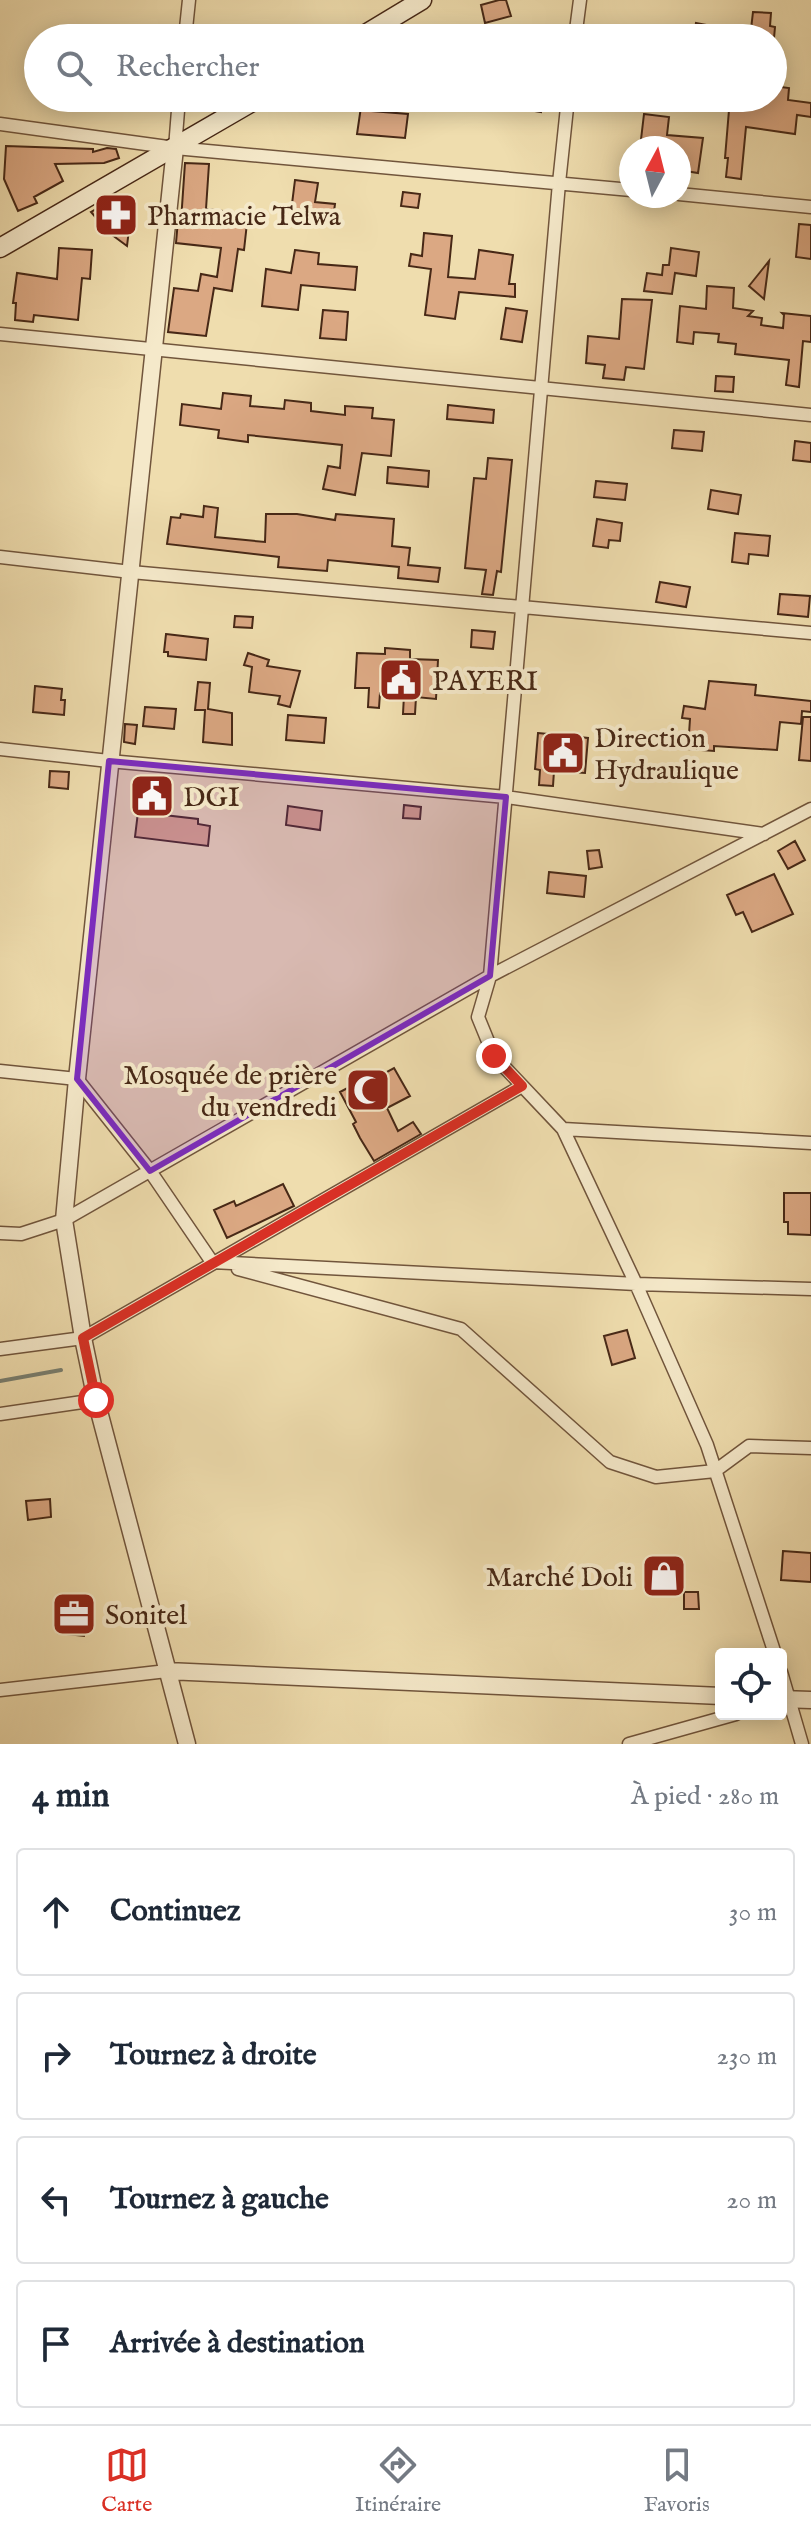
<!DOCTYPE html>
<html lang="fr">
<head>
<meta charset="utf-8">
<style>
	body { margin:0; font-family:"IM FELL English",serif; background:#f2f2f3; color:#1f2937 }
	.controls { position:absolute; right:24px; bottom:24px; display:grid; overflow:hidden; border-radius:8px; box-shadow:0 4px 20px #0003 }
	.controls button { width:72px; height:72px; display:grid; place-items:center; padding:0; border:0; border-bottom:2px solid #e0e1e3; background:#fff; color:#1f2937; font:40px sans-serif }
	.compass { position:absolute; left:619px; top:136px; width:72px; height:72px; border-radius:50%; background:#fff; box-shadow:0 4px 20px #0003; rotate:7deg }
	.stop { position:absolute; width:24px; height:24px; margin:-18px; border:6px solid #d93025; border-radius:50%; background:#fff }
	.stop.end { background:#d93025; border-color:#fff; box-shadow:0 2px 8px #0008 }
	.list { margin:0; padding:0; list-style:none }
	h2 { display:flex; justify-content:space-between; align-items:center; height:104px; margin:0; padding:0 32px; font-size:34px }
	h2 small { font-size:26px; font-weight:400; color:#747a83 }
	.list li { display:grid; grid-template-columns:52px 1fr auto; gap:24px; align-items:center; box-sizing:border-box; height:128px; margin:0 16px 16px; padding:0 16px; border:2px solid #e0e1e3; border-radius:8px }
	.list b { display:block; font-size:30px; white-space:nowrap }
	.list em { font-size:26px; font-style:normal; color:#747a83 }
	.icon { flex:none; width:44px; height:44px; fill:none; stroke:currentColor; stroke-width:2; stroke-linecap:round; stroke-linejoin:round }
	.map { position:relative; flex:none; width:811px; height:1744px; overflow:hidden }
	.search { position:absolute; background:#fff; box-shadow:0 4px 20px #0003; left:24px; right:24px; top:24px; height:88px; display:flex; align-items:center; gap:20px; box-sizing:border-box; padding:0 28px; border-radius:44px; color:#747a83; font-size:30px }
	.sheet { height:680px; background:#fff }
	nav { display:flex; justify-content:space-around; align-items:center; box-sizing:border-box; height:112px; border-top:2px solid #e0e1e3; background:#fff; font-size:22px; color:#747a83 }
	nav a { display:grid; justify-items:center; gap:4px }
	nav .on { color:#d93025 }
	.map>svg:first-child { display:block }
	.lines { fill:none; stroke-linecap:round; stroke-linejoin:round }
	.stream { stroke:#798072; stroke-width:4 }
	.building { fill:#dba883; stroke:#472816; stroke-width:2 }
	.minor-casing { stroke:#71553c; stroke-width:15 }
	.tertiary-casing { stroke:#71553c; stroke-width:19 }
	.secondary-casing { stroke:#472816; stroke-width:21 }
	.minor { stroke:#f5e9ca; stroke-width:12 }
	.tertiary { stroke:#f5e9ca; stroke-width:16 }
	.secondary { stroke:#f5e9ca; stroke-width:18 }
	.route { stroke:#d93025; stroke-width:10 }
	.marked { fill:#7b2cbf; fill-opacity:0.2; stroke:#7b2cbf; stroke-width:6; stroke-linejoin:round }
	.labels { text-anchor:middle; stroke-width:8; stroke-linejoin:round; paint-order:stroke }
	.poi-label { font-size:28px; fill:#472816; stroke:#f5e9ca; text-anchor:start }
</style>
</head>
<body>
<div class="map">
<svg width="811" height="1744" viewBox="0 0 811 1744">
	<rect width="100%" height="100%" fill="#efddae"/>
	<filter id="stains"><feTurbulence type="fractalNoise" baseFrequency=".0025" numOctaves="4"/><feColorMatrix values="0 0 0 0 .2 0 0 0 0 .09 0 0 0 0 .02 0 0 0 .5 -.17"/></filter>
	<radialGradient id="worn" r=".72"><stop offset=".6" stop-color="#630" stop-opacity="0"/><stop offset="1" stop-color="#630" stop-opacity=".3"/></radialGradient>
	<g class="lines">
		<path class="stream" d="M 0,1381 L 61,1370"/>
	</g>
	<path class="building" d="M 499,0 L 506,0 L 511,16 L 485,23 L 481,5 Z
		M 753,12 L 771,13 L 770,26 L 775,27 L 774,38 L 750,38 Z
		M 696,23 L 712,26 L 710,38 L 693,38 Z
		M 773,86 L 789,88 L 788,100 L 811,103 L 811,117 L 797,115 L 795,134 L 746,127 L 741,179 L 726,177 L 728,158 L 725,158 L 730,98 L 773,98 Z
		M 495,98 L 543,98 L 541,112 L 494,104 Z
		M 362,100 L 373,102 L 372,111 L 408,114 L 405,138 L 357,134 Z
		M 644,114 L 669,117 L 667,135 L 703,138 L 698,173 L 679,170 L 679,148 L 640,148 Z
		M 6,146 L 93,149 L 93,152 L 107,148 L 116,149 L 119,158 L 104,163 L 55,164 L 63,181 L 34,197 L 37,203 L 18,211 L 4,179 Z
		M 185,163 L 209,164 L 206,209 L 248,214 L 244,250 L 238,249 L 232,291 L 214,288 L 206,336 L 168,332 L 174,288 L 198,291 L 201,274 L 217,277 L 221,248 L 176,243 L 178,220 L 181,221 Z
		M 295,180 L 318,183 L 315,202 L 335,204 L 333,219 L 291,212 Z
		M 403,192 L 420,194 L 418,208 L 401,206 Z
		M 112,200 L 131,213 L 127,246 L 96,223 L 98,220 L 91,212 Z
		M 799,224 L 811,225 L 811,259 L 796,257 Z
		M 424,233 L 452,236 L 448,277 L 475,279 L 479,250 L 513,255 L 509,284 L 515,284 L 515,297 L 459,292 L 455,319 L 425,315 L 431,269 L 409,266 L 411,254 L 422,256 Z
		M 59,248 L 92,250 L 90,279 L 82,278 L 78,320 L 34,315 L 33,322 L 15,320 L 16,303 L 13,303 L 17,273 L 57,279 Z
		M 671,248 L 699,252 L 696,276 L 675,273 L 672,294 L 644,291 L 647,273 L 662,275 L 663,265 L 669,265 Z
		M 295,250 L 319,253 L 318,264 L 357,267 L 355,290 L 301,285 L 298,310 L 262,306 L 266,269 L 291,273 Z
		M 769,261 L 764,299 L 749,286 Z
		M 707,286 L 734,288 L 733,308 L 753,311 L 748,316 L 762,318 L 761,325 L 783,328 L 784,315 L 782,313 L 811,316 L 811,342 L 803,341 L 799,387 L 786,385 L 789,360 L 735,354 L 736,344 L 718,342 L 719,334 L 694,332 L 693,344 L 677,342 L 680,306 L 706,309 Z
		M 622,299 L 652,300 L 644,369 L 626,367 L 624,380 L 603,378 L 605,365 L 586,363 L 588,336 L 619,339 Z
		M 506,308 L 527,311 L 522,342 L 501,339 Z
		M 323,310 L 348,312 L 346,340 L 320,338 Z
		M 716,376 L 734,377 L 733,392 L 715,391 Z
		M 223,393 L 251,396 L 250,406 L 284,409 L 285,400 L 311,403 L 311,411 L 345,415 L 345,406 L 373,408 L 372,418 L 394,420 L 391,456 L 362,453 L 355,495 L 323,489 L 328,466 L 340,468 L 342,445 L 248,435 L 248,442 L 218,438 L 219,430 L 180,425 L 182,404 L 221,409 Z
		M 448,405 L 494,410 L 493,423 L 447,419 Z
		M 674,430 L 704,432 L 702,451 L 672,448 Z
		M 795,441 L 811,443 L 811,462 L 793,460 Z
		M 488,458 L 512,460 L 501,572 L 497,571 L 493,595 L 482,594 L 486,570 L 465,568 L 474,478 L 486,479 Z
		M 388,467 L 429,471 L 428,487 L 387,483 Z
		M 596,481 L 627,484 L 625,500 L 594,497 Z
		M 711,490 L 741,495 L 738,514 L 708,509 Z
		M 204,506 L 218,508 L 215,537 L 265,542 L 266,514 L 297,514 L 335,520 L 336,514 L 394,519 L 392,546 L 410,548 L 408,565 L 440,568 L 438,582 L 398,578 L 399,567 L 328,560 L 327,571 L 278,567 L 279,557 L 167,544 L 171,517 L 180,518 L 181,514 L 203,517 Z
		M 597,519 L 622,523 L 620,541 L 609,540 L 608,548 L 593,546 Z
		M 735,533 L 770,536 L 768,556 L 749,554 L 748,564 L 732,562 Z
		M 660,582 L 690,587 L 686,607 L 656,602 Z
		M 780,594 L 810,596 L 808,617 L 778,614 Z
		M 235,616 L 253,617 L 252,628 L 234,627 Z
		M 472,630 L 495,632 L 493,649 L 471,647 Z
		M 166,634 L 208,639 L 206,660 L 168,656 L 168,652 L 164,652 Z
		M 385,648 L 410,650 L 410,659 L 438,660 L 436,699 L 416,697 L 415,714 L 403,714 L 404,695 L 380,693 L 379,708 L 368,707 L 369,688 L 355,688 L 357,653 L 385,654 Z
		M 248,653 L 269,660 L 267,666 L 300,671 L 290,707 L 278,704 L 280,696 L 249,692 L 252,667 L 244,665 Z
		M 709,681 L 756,685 L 755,695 L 811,701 L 811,712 L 802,711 L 801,724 L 780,722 L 777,750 L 714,746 L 714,751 L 688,749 L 690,719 L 682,718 L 684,706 L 705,709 Z
		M 198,682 L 210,683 L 208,709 L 232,713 L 232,745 L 203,742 L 205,710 L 195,710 Z
		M 35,686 L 62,689 L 61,700 L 65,700 L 64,715 L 33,712 Z
		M 145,707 L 176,709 L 174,729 L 143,726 Z
		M 288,715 L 326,718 L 324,743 L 286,740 Z
		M 803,717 L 811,717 L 811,761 L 799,760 Z
		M 125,724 L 137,725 L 135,744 L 124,742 Z
		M 538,733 L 588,738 L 585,773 L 554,771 L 553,786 L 539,785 L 540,770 L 535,769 Z
		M 50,771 L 69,772 L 68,789 L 49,787 Z
		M 404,805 L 421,807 L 420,819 L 403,818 Z
		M 288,806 L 322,811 L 320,830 L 286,825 Z
		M 138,812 L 198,819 L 198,824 L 210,826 L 208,846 L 135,837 Z
		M 795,841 L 805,860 L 788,869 L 778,851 Z
		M 599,850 L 602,867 L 589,869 L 587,851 Z
		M 549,872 L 586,876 L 584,897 L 547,893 Z
		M 774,874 L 793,914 L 752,932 L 743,912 L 736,915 L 727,895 Z
		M 394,1068 L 410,1096 L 387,1108 L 398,1131 L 413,1122 L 421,1134 L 374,1161 L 360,1138 L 353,1124 L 356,1122 L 340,1092 L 372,1075 L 374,1079 Z
		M 283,1184 L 294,1206 L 227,1238 L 214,1210 L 234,1201 L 236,1206 Z
		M 784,1193 L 811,1193 L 811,1235 L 788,1234 L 788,1222 L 784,1222 Z
		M 627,1330 L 635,1358 L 612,1365 L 604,1336 Z
		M 50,1499 L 51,1517 L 28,1520 L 26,1501 Z
		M 783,1551 L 811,1553 L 811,1582 L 781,1580 Z
		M 684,1592 L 698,1592 L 699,1609 L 684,1609 Z
		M 62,1600 L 88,1604 L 84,1636 L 58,1633 Z"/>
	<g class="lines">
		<g class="minor-casing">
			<path id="minor" d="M 185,38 L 189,0
				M 575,38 L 580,0
				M 568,98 L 559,183 L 490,976 L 478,1017 L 494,1056 L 563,1129 L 636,1284 L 707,1445 L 775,1654
				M 0,124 L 175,148 L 631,190
				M 175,148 L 179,98
				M 679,194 L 811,207
				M 0,334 L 811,415
				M 0,557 L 131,572 L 811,633
				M 0,749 L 109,761 L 506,797 L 764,834
				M 0,1071 L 77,1079 L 150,1171 L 212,1262 L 636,1284 L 811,1289
				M 563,1129 L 811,1143
				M 0,1233 L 21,1234 L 64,1220 L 490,976 L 811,809
				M 238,1269 L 461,1329 L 610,1462 L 656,1477 L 715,1471 L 749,1446 L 811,1448
				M 0,1349 L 83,1338 L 522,1086
				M 0,1414 L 96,1400
				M 781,1672 L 802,1744
				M 0,1690 L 167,1671
				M 629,1744 L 736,1714"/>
		</g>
		<g class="tertiary-casing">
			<path id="tertiary" d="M 175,148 L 77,1079 L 64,1220 L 83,1338 L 96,1400 L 187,1744
				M 167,1671 L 721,1696
				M 781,1699 L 811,1700"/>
		</g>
		<g class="secondary-casing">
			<path id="secondary" d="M 359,38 L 422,0
				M 0,248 L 259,98"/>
		</g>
		<use href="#minor" class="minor"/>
		<use href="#tertiary" class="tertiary"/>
		<use href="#secondary" class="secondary"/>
	</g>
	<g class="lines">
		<path class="route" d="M 96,1400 L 83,1338 L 522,1086 L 494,1056"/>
	</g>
	<path class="marked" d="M 109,761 L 506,797 L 490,976 L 150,1171 L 77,1079 Z"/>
	<defs>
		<g id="pharmacy-square" transform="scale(2.3)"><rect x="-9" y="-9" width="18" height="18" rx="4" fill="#8f2418" stroke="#f5e9ca"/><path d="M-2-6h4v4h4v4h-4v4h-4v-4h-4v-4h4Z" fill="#fff"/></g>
		<g id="civic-square" transform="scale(2.3)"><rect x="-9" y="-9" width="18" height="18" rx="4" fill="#8f2418" stroke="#f5e9ca"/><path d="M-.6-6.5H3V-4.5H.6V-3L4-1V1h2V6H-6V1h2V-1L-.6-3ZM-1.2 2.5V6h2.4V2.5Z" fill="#fff"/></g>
		<g id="mosque-square" transform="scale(2.3)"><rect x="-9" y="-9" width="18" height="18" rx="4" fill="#8f2418" stroke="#f5e9ca"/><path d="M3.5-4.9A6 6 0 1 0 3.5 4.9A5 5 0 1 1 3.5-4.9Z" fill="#fff"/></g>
		<g id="shop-square" transform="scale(2.3)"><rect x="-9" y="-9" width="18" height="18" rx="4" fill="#8f2418" stroke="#f5e9ca"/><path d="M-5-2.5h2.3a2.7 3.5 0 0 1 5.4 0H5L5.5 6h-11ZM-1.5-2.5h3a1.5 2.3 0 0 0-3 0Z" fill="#fff"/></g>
		<g id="office-square" transform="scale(2.3)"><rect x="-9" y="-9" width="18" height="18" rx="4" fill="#8f2418" stroke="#f5e9ca"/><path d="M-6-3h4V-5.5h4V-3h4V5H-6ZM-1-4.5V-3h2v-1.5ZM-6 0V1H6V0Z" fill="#fff"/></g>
	</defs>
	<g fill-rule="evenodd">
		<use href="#pharmacy-square" x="116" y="215"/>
		<use href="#civic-square" x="401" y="680"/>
		<use href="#civic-square" x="563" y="753"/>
		<use href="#civic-square" x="152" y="796"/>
		<use href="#mosque-square" x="368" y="1090"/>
		<use href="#shop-square" x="664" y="1576"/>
		<use href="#office-square" x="74" y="1614"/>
	</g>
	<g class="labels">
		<g class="poi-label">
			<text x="147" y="225">Pharmacie Telwa</text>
			<text x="432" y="690">PAYERI</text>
			<text x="594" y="747">Direction<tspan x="594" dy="32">Hydraulique</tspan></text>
			<text x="183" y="806">DGI</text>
			<text x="337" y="1084" text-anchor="end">Mosquée de prière<tspan x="337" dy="32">du vendredi</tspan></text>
			<text x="633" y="1586" text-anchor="end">Marché Doli</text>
			<text x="105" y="1624">Sonitel</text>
		</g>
	</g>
	<rect width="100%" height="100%" filter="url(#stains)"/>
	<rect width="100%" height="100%" fill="url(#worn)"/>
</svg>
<div class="controls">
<button><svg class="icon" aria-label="locate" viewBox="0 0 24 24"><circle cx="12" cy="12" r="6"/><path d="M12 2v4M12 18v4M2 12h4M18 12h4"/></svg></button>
</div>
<svg class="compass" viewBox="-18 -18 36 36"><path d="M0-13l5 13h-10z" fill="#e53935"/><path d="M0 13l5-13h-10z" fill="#747a83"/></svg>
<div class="stop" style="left:96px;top:1400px"></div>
<div class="stop end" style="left:494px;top:1056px"></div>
<div class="search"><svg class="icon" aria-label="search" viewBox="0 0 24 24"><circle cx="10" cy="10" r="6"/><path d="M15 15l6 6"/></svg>Rechercher</div>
</div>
<section class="sheet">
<h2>4 min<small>À pied · 280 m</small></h2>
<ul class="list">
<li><svg class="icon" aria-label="ahead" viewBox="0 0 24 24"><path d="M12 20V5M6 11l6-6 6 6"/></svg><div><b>Continuez</b></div><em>30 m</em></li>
<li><svg class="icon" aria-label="right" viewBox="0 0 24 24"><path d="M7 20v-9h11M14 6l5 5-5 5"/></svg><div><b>Tournez à droite</b></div><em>230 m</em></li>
<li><svg class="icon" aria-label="left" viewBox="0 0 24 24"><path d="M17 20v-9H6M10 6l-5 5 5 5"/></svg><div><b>Tournez à gauche</b></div><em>20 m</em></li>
<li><svg class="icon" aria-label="arrive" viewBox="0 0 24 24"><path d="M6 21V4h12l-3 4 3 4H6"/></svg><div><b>Arrivée à destination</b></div></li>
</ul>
</section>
<nav>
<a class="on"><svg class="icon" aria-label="map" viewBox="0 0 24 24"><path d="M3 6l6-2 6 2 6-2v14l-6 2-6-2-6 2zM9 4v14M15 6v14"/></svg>Carte</a>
<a><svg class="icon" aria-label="directions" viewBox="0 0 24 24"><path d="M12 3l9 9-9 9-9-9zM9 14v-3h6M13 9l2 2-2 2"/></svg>Itinéraire</a>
<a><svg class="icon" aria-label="saved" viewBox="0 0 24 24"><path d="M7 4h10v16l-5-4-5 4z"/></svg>Favoris</a>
</nav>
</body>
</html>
